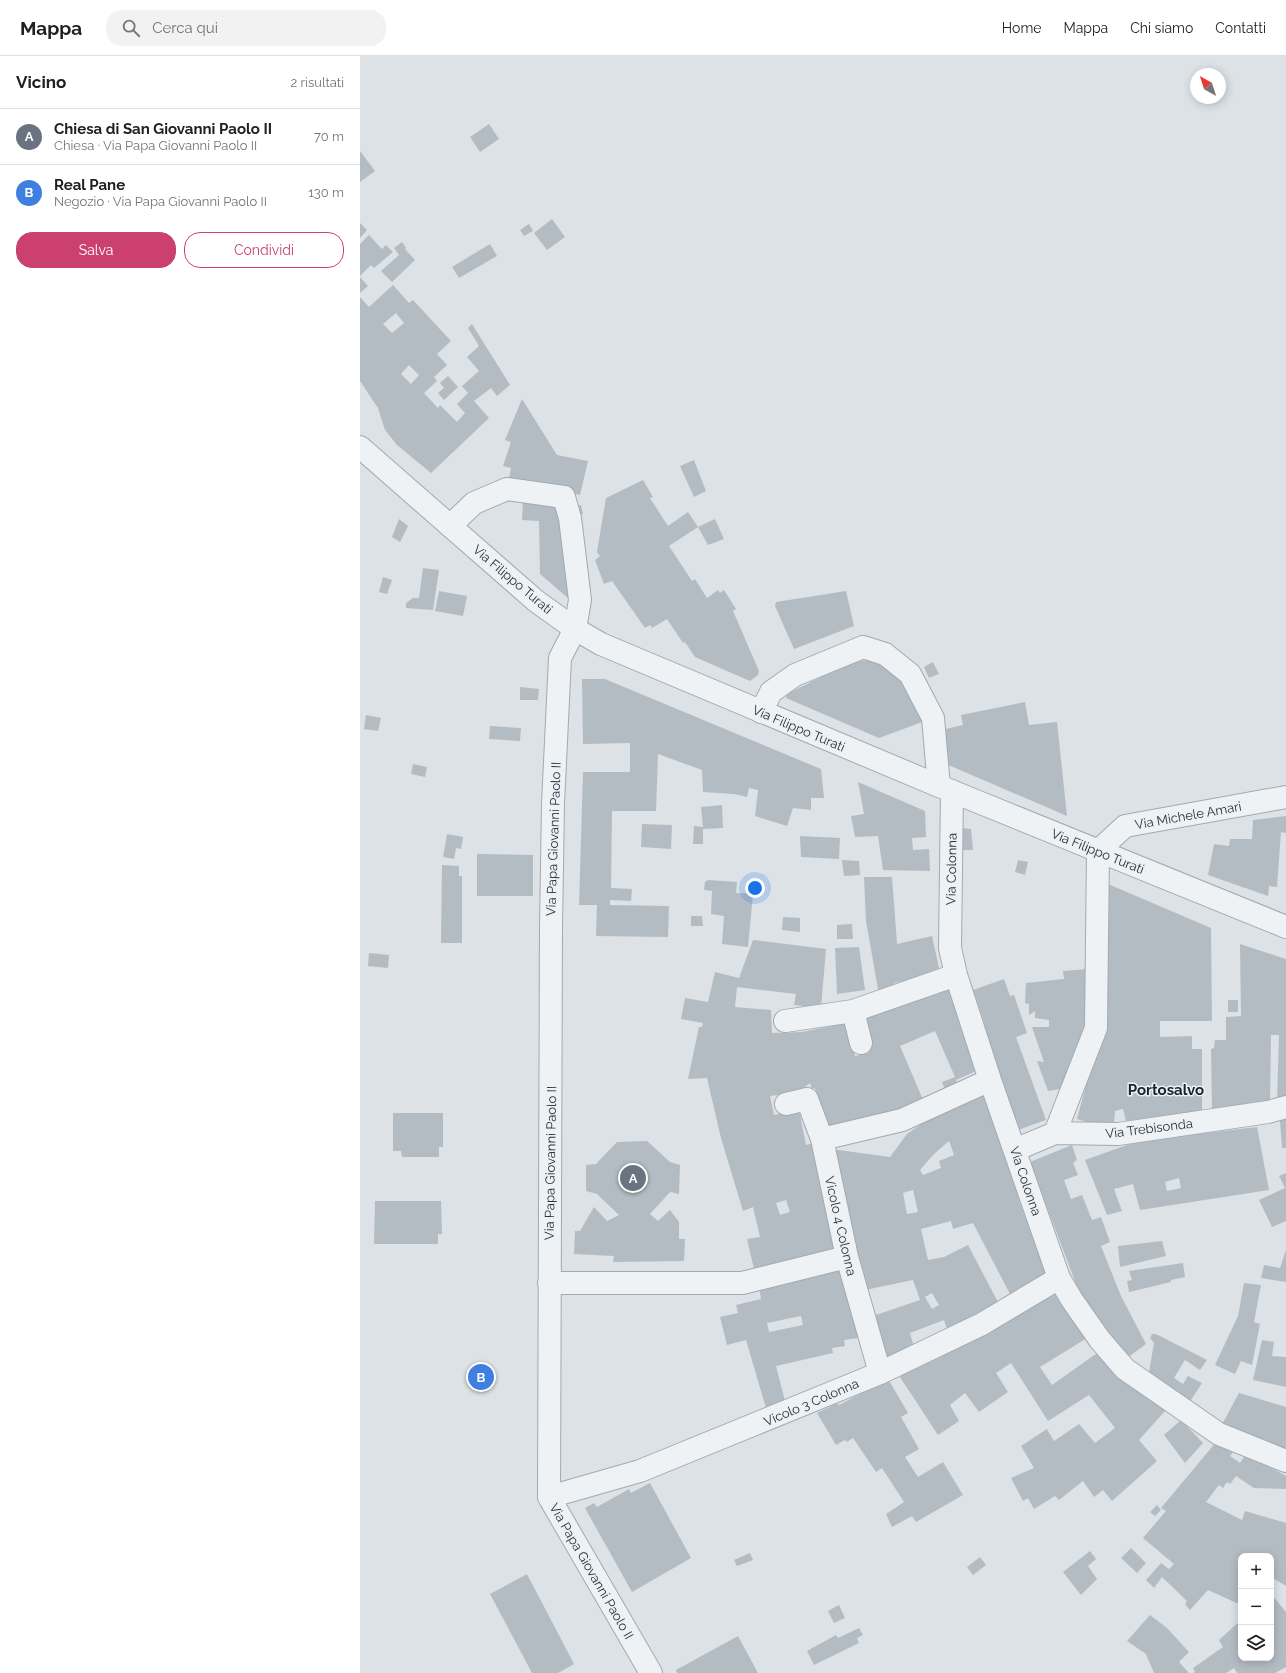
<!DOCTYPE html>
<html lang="it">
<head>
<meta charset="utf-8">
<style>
	body { margin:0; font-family:Raleway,sans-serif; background:#f2f2f2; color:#202124 }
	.controls { position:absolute; right:12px; bottom:12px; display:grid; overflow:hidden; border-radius:8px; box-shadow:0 2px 10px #0003 }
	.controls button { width:36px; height:36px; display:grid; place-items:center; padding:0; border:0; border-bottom:1px solid #e0e0e0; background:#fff; color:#202124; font:20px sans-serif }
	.compass { position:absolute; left:830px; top:12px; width:36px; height:36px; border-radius:50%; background:#fff; box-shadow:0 2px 10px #0003; rotate:321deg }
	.you { position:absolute; left:395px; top:832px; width:14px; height:14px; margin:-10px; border:3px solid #fff; border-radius:50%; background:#1a73e8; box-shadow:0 0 0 6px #1a73e833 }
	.badge { display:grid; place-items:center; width:26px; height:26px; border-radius:50%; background:#cc4070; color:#fff; font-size:13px; font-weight:700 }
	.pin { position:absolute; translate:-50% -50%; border:2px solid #fff; box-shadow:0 1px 4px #0006 }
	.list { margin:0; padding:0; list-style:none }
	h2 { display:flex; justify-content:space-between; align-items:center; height:52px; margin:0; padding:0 16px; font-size:17px }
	h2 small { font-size:13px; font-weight:400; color:#757577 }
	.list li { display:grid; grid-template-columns:26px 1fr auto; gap:12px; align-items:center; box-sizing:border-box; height:56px; padding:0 16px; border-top:1px solid #e0e0e0 }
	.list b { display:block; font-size:15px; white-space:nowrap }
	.list p { margin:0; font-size:13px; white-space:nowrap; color:#757577 }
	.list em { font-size:13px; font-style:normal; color:#757577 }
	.actions { display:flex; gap:8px; padding:12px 16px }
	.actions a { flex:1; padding:9px 0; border:1px solid #cc4070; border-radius:16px; text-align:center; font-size:14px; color:#cc4070 }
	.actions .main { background:#cc4070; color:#fff }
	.icon { flex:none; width:22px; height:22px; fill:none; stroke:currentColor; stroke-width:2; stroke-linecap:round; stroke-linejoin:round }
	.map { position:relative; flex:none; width:926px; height:1617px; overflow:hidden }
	header { display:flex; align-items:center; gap:24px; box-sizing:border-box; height:56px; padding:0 20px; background:#fff; border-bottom:1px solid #e0e0e0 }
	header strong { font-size:19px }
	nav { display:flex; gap:22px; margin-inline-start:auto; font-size:14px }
	.search { width:280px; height:36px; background:#f2f2f2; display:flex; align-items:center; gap:10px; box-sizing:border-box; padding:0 14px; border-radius:16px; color:#757577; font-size:15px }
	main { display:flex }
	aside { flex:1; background:#fff }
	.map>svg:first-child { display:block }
	.building { fill:#b4bcc3; fill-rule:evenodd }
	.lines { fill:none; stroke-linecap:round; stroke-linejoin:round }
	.minor-casing { stroke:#a2aab0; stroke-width:24 }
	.tertiary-casing { stroke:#a2aab0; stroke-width:24 }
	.minor { stroke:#eff2f5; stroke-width:22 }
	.tertiary { stroke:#eff2f5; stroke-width:22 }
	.labels { text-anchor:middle; stroke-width:3; stroke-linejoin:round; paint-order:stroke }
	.street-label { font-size:13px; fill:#26323c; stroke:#ebf1f4 }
	.quarter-label { font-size:15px; font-weight:bold; fill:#19232d; stroke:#ebf1f4 }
</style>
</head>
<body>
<header>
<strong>Mappa</strong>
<div class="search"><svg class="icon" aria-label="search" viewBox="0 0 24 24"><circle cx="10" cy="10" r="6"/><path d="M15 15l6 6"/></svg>Cerca qui</div>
<nav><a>Home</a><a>Mappa</a><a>Chi siamo</a><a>Contatti</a></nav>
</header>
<main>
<aside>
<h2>Vicino<small>2 risultati</small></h2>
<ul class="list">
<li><span class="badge" style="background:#6b7280">A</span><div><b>Chiesa di San Giovanni Paolo II</b><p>Chiesa · Via Papa Giovanni Paolo II</p></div><em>70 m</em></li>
<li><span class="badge" style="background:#3f7fe0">B</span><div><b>Real Pane</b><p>Negozio · Via Papa Giovanni Paolo II</p></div><em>130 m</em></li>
</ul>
<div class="actions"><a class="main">Salva</a><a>Condividi</a></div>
</aside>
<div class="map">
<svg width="926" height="1617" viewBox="0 0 926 1617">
	<rect width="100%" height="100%" fill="#dce2e6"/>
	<path class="building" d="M 129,68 L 139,83 L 120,96 L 110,81 Z
		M 0,95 L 15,115 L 0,126 Z
		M 192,163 L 205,181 L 187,194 L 174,177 Z
		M 0,167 L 7,174 L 0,182 Z
		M 169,168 L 173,175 L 164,180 L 160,174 Z
		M 9,179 L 22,193 L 26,189 L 33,196 L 14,212 L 11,209 L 0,220 L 0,188 Z
		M 42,186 L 46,192 L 45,193 L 55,204 L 32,226 L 21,215 L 39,199 L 34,192 Z
		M 130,188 L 137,200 L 99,222 L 92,211 Z
		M 0,221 L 8,230 L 0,237 Z
		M 33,229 L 49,247 L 53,244 L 91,285 L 77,298 L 87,309 L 74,321 L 77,325 L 64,337 L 78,352 L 80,349 L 97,366 L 105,357 L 97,348 L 108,337 L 102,330 L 119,315 L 107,301 L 119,290 L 108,272 L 112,268 L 150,329 L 137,340 L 131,332 L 114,345 L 129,362 L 71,417 L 37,389 L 25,374 L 18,352 L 0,325 L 0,241 L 9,251 ZM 36,257 L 44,267 L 32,277 L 23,268 ZM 49,309 L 59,319 L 51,328 L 41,318 Z
		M 88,320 L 98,331 L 84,344 L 78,337 L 84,332 L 80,327 Z
		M 162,343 L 197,399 L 228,405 L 220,439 L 149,422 L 151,412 L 143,410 L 151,386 L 145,384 Z
		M 334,404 L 346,435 L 334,441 L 320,410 Z
		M 283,424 L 293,441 L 290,442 L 308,470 L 328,456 L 338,471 L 355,463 L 364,483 L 348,489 L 338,471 L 309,490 L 332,525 L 335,523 L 347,542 L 358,534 L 360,537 L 364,534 L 376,553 L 373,555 L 399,615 L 398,619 L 390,625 L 335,601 L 325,586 L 323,587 L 307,563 L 292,572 L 290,569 L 285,572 L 252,525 L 244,528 L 235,504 L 240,500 L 237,496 L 246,442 Z
		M 163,444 L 201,447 L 209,543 L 180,518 L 179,465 L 162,464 Z
		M 221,449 L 223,458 L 214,461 L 211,452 Z
		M 39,463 L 48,470 L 40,486 L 32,481 Z
		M 63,512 L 79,514 L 73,554 L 46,552 L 46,547 L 53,542 L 59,542 Z
		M 23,521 L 32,524 L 27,538 L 19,536 Z
		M 79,535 L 107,540 L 103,560 L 75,555 Z
		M 486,535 L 494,570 L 434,593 L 415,550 L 416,546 Z
		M 519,604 L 544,622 L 565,665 L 519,682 L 426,642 L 427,638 L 493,605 Z
		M 573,606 L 579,618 L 569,622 L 564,611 Z
		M 222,623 L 245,623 L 461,713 L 464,742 L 451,742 L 451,754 L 433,752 L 427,770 L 395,760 L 398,734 L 389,732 L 387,741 L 374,738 L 343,736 L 342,714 L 298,698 L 296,755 L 252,755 L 251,832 L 272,833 L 271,845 L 250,844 L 250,849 L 309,850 L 308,881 L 236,880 L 237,849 L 219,849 L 223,716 L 270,716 L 270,687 L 223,688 Z
		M 160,631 L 179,633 L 178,644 L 160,644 Z
		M 665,646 L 669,669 L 697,666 L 707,760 L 586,708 L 581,674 L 603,669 L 601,659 Z
		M 6,659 L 21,662 L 18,675 L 4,673 Z
		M 130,670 L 161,672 L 160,685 L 129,683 Z
		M 53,708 L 67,711 L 65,721 L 51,718 Z
		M 498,726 L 565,755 L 566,781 L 552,782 L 553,794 L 569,793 L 570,815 L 523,814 L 518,780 L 495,781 L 491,760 L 504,758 Z
		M 362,749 L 363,772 L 343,773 L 343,788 L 333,788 L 334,770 L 343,771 L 341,751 Z
		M 926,760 L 926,777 L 921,776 L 917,831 L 909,830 L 908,840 L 848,819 L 854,788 L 869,790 L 870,783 L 892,783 L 893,764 Z
		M 282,768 L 312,769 L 311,793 L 281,791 Z
		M 603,772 L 611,773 L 613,794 L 602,794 Z
		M 87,778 L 103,781 L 101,793 L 96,792 L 94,803 L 83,801 Z
		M 440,780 L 480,782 L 479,803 L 441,801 Z
		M 117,798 L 173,799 L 173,840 L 117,840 Z
		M 482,804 L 499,805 L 500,819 L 484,820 Z
		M 658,804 L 668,806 L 665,819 L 655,816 Z
		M 82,809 L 99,810 L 99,820 L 102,820 L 102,887 L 81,887 Z
		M 504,821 L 532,821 L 537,888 L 572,880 L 579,912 L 558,922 L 534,927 L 536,935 L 519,939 L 506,865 Z
		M 348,824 L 377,826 L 376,837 L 393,838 L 388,891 L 362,888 L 364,860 L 351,858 L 352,835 L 344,834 L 345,826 Z
		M 748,828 L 851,872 L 852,965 L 800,965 L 800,981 L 832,980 L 832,993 L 842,993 L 842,1055 L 766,1065 L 763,1053 L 755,1055 L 754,1067 L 734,1068 L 717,1063 L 726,1029 L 742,983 L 748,955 Z
		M 331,860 L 342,860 L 343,870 L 331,870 Z
		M 423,861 L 440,862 L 440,876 L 422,874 Z
		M 492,868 L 493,883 L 477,883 L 477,869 Z
		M 393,884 L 466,893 L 461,952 L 434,949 L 436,938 L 377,931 L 375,951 L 411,954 L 412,977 L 442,976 L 487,967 L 495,1000 L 509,997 L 505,963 L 588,932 L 593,935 L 619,1014 L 596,1024 L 599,1031 L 586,1037 L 582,1026 L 595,1021 L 575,975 L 540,990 L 564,1046 L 522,1060 L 462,1073 L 455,1032 L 452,1033 L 450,1027 L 439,1036 L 410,1040 L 414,1059 L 439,1054 L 446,1089 L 453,1087 L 478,1196 L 395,1217 L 387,1183 L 400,1181 L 393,1151 L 383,1155 L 361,1082 L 347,1022 L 328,1023 L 339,971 L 342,971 L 343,967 L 321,963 L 325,942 L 348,946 L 355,916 L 379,922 ZM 426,1144 L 430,1156 L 420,1159 L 416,1147 Z
		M 880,888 L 926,903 L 926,1043 L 917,1045 L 919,979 L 911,979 L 910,1047 L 852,1054 L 851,993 L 854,992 L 855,984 L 866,984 L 866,961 L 881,960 Z
		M 499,891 L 505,934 L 477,938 L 475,892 Z
		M 9,897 L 29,899 L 28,912 L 8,910 Z
		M 727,913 L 727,949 L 719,999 L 711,1031 L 688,1035 L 677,1005 L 684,1006 L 672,971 L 689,971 L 689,964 L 675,962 L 675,955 L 669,959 L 669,948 L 665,947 L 666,927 L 704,923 L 703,915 Z
		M 644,923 L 650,940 L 654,939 L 667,977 L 656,981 L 686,1064 L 658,1074 L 621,970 L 625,969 L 613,934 Z
		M 868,944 L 878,944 L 878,956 L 868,956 Z
		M 626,1035 L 644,1098 L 665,1161 L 690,1218 L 651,1240 L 613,1167 L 593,1173 L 591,1165 L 561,1173 L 568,1204 L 584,1201 L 608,1189 L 639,1248 L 589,1279 L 584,1264 L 550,1277 L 555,1295 L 521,1305 L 507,1262 L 560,1244 L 553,1224 L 505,1234 L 471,1093 L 530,1101 L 547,1078 L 580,1055 ZM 589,1085 L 594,1099 L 579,1105 L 581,1112 L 563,1119 L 560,1114 L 573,1099 ZM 553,1134 L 558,1156 L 547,1158 L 543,1137 ZM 572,1237 L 579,1249 L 572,1253 L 565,1241 Z
		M 33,1057 L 83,1057 L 83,1091 L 79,1091 L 79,1101 L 42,1101 L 41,1095 L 33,1095 Z
		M 926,1062 L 926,1092 L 922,1092 L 920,1065 Z
		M 897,1071 L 909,1134 L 780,1154 L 773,1128 L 754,1133 L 762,1155 L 747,1159 L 725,1104 L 778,1085 ZM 819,1122 L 821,1132 L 807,1135 L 805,1126 Z
		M 287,1085 L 310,1106 L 320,1109 L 319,1138 L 310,1136 L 290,1158 L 298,1165 L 310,1154 L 319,1166 L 319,1183 L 325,1183 L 324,1205 L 253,1206 L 254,1200 L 214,1198 L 215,1175 L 220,1175 L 234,1151 L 247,1165 L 259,1159 L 237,1138 L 226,1135 L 226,1109 L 236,1108 L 257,1086 Z
		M 712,1089 L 717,1104 L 713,1107 L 718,1119 L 704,1124 L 711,1143 L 722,1139 L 732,1164 L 741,1161 L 750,1186 L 741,1190 L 761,1240 L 786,1288 L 767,1302 L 721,1241 L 670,1106 Z
		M 926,1117 L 926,1165 L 912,1171 L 899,1144 L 925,1132 L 919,1120 Z
		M 15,1145 L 81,1145 L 82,1178 L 78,1178 L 78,1188 L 14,1188 Z
		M 802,1185 L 806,1200 L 760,1211 L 758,1190 Z
		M 926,1194 L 926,1226 L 901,1222 L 904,1209 L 920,1212 Z
		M 823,1207 L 825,1221 L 811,1224 L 811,1226 L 769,1236 L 767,1225 L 772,1224 L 769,1215 Z
		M 480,1212 L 498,1282 L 484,1284 L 485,1290 L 472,1292 L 473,1297 L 416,1310 L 425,1345 L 406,1352 L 386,1284 L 367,1289 L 360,1261 L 378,1257 L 376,1249 L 401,1243 L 399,1232 ZM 441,1260 L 443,1269 L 409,1276 L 407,1267 Z
		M 884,1227 L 901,1229 L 894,1266 L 900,1268 L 892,1309 L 881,1305 L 875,1318 L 855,1309 L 878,1260 Z
		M 697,1234 L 727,1282 L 680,1311 L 692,1329 L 740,1295 L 758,1316 L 805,1355 L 779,1384 L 797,1405 L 752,1445 L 743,1434 L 734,1441 L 723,1425 L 699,1444 L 695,1440 L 674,1453 L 668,1442 L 663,1445 L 651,1422 L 674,1412 L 661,1390 L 687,1373 L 694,1385 L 719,1368 L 735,1387 L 755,1372 L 729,1339 L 688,1365 L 651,1307 L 636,1317 L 648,1336 L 619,1356 L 605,1337 L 590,1349 L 599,1365 L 578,1379 L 538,1318 Z
		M 792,1278 L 796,1278 L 847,1304 L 840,1314 L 825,1304 L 814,1322 L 823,1328 L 828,1320 L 842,1327 L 827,1350 L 788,1322 L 794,1287 L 790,1282 Z
		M 902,1284 L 914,1286 L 912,1300 L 926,1301 L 926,1331 L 893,1324 Z
		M 528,1323 L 548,1357 L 541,1361 L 559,1393 L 545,1401 L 558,1421 L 583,1406 L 603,1439 L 556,1466 L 552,1460 L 532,1471 L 526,1458 L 544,1446 L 522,1412 L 516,1416 L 493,1382 L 487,1386 L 485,1384 L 476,1389 L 457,1357 L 477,1347 L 479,1349 Z
		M 879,1337 L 926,1351 L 926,1396 L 860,1372 Z
		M 821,1364 L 843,1387 L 825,1407 L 804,1379 Z
		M 857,1385 L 873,1396 L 870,1400 L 880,1407 L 886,1398 L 926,1420 L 926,1433 L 894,1432 L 876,1420 L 870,1428 L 867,1426 L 863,1432 L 859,1429 L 846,1446 L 882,1464 L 885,1455 L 926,1467 L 926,1530 L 911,1521 L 911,1500 L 881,1500 L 881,1549 L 848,1534 L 830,1554 L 825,1548 L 827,1545 L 802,1521 L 794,1532 L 786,1524 L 801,1507 L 809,1513 L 814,1508 L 783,1482 L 806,1455 L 801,1452 Z
		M 290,1427 L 331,1502 L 272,1536 L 225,1452 L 234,1447 L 237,1451 L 269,1433 L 271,1437 Z
		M 797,1449 L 801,1454 L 795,1460 L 790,1456 Z
		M 771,1492 L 786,1507 L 777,1517 L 761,1502 Z
		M 730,1495 L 736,1503 L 728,1510 L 737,1523 L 721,1539 L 703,1516 Z
		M 390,1497 L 393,1504 L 377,1510 L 374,1504 Z
		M 620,1501 L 626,1509 L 613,1519 L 607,1511 Z
		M 167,1518 L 214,1608 L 198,1617 L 172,1617 L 130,1538 Z
		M 913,1540 L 926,1556 L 926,1611 L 915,1617 L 877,1617 L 874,1612 L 866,1617 L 833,1617 L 835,1616 L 833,1612 L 863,1591 L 859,1584 L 881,1564 L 881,1602 L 911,1602 L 911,1541 Z
		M 479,1549 L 485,1562 L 474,1567 L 468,1555 Z
		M 790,1559 L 807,1572 L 829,1596 L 819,1606 L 829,1617 L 794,1617 L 786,1598 L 767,1585 Z
		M 499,1572 L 503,1579 L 497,1582 L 499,1587 L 454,1609 L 447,1595 L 476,1579 L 478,1582 Z
		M 378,1580 L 398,1617 L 317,1617 L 316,1614 Z"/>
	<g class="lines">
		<g class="minor-casing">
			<path id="minor" d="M 90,470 L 114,447 L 147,433 L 204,441 L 210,462 L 220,544 L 215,573 L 200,602 L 193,748 L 191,871 L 189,1441 L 291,1617
				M 401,656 L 411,636 L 435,619 L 503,591 L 525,598 L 550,618 L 573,662 L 579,730
				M 592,735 L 590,892 L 596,919 L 630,1024 L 699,1222 L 712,1244 L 740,1284 L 765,1313 L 859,1378 L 926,1405
				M 493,955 L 501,987
				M 425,965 L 493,955 L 596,919
				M 426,1048 L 447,1043 L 462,1083 L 487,1201 L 520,1317
				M 695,1077 L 736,972 L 738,795 L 765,770 L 926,741
				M 462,1083 L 542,1064 L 630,1024
				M 655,1094 L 695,1077 L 758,1078 L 908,1056 L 926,1051
				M 189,1227 L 382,1227 L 487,1201
				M 189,1441 L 280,1415 L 520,1317 L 622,1268 L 699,1222"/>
		</g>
		<g class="tertiary-casing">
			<path id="tertiary" d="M 0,391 L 176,545 L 215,573 L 241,588 L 579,730 L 926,871"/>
		</g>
		<use href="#minor" class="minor"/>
		<use href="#tertiary" class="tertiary"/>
	</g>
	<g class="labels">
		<g class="street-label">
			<text transform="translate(153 523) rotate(40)" y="5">Via Filippo Turati</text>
			<text transform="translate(439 672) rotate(23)" y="5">Via Filippo Turati</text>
			<text transform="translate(828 759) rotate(-10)" y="5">Via Michele Amari</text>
			<text transform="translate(193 783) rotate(-88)" y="5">Via Papa Giovanni Paolo II</text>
			<text transform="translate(738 795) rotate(22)" y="5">Via Filippo Turati</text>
			<text transform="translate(591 813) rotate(-89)" y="5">Via Colonna</text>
			<text transform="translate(789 1072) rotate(-7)" y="5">Via Trebisonda</text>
			<text transform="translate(190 1107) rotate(-89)" y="5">Via Papa Giovanni Paolo II</text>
			<text transform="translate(666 1125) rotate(71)" y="5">Via Colonna</text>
			<text transform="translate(481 1170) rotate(77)" y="5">Vicolo 4 Colonna</text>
			<text transform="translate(451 1346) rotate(-23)" y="5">Vicolo 3 Colonna</text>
			<text transform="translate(232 1515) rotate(60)" y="5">Via Papa Giovanni Paolo II</text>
		</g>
		<g class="quarter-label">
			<text x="806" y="1039">Portosalvo</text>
		</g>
	</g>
</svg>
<div class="controls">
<button>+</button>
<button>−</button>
<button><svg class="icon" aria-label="layers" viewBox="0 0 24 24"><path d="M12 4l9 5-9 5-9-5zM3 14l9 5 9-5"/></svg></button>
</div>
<svg class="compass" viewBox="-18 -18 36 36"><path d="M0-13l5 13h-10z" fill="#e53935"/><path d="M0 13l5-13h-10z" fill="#757577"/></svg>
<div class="you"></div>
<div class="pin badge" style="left:273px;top:1122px;background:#6b7280">A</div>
<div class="pin badge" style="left:121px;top:1321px;background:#3f7fe0">B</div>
</div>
</main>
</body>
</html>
